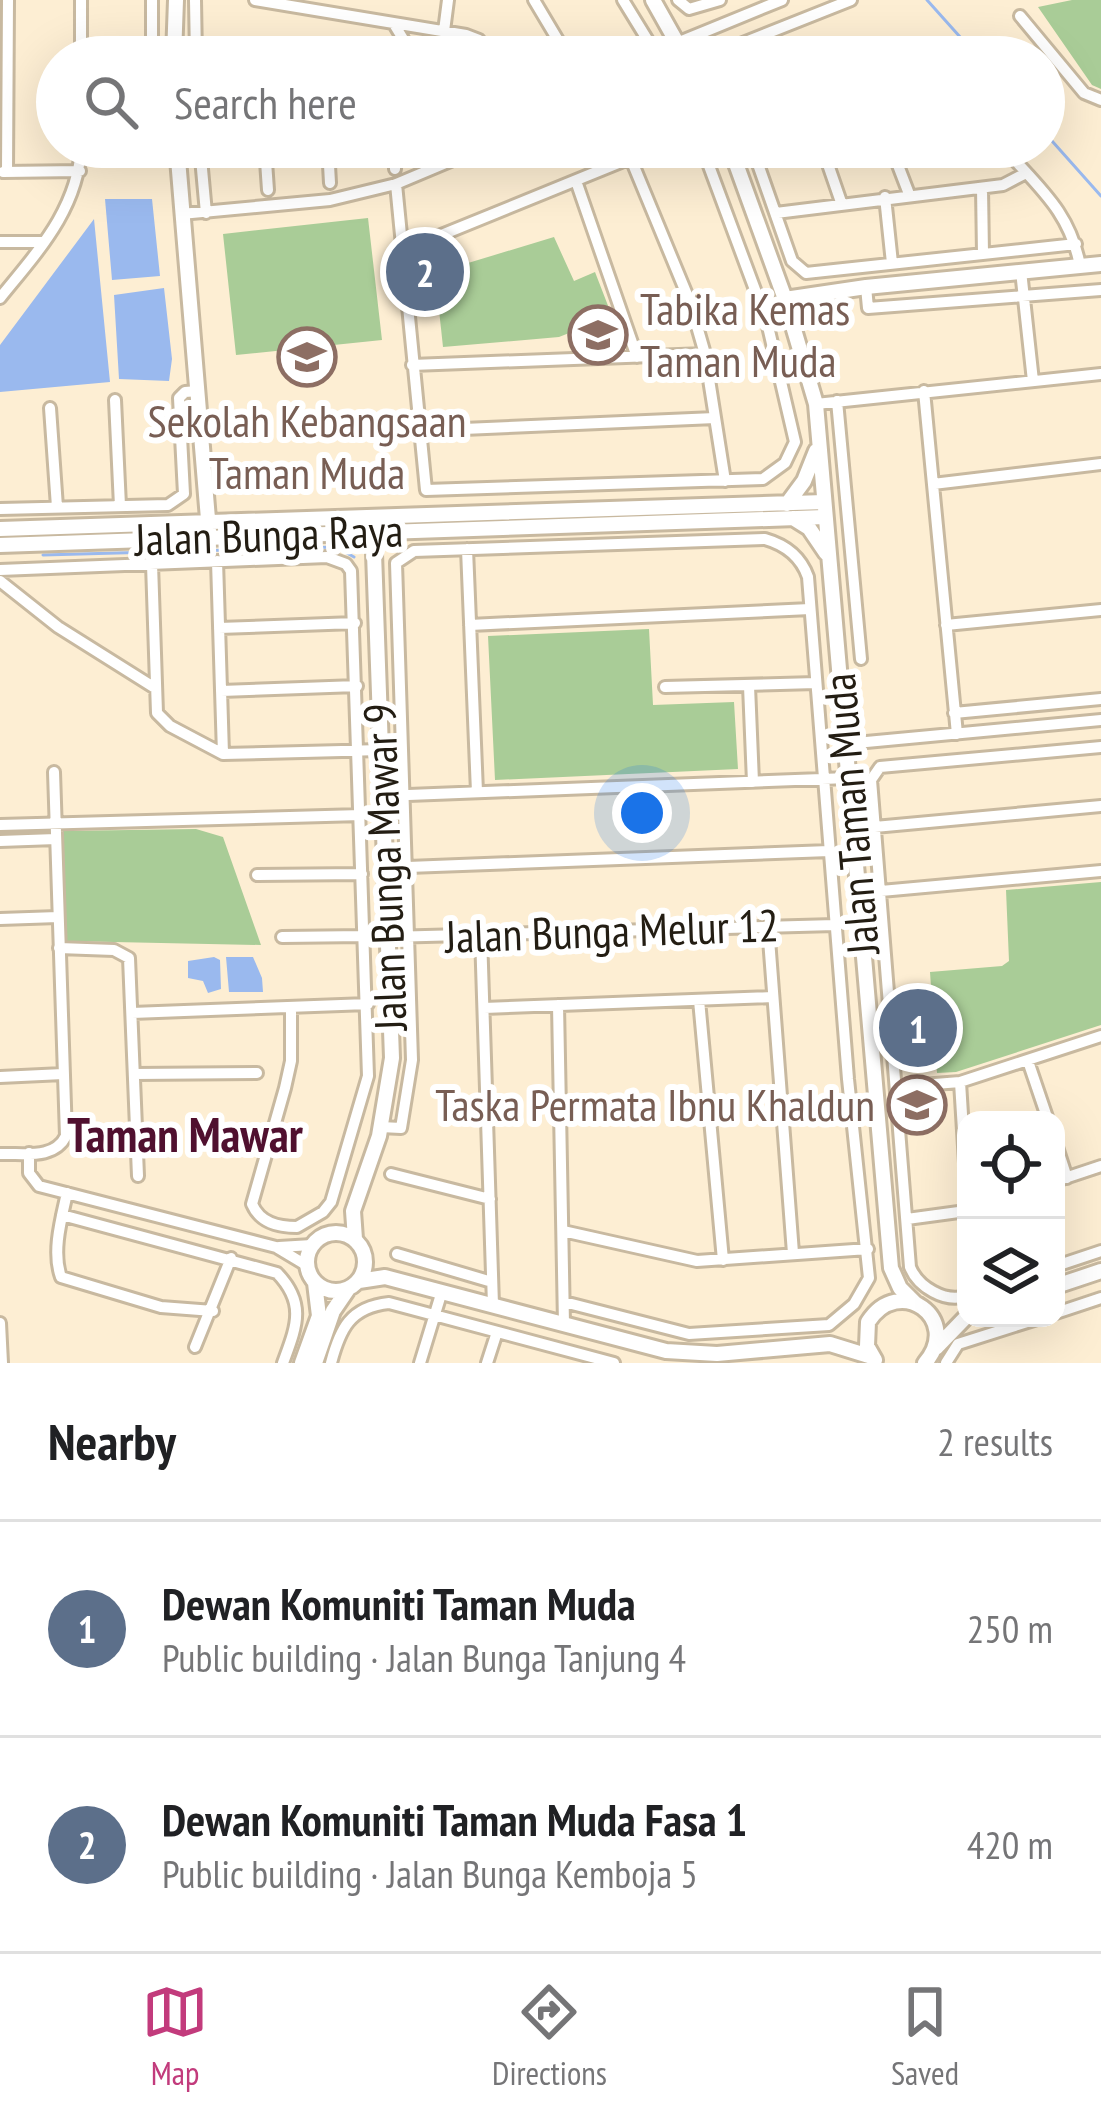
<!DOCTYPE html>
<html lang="en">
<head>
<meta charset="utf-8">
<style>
	body { margin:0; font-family:"PT Sans Narrow",sans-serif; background:#f6f6f6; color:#202124 }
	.controls { position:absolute; right:36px; bottom:36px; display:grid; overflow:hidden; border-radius:24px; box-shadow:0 12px 48px #0002 }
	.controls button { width:108px; height:108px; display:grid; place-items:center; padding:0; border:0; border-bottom:3px solid #e0e0e0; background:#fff; color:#202124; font:60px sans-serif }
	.you { position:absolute; left:642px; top:813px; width:42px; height:42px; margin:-30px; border:9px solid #fff; border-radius:50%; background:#1a73e8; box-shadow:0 0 0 18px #1a73e833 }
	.badge { display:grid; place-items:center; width:78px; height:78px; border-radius:50%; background:#c23b7c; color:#fff; font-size:39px; font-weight:700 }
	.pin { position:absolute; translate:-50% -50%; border:6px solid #fff; box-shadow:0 3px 12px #0006 }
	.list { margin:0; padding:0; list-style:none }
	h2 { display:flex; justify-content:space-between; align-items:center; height:156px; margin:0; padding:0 48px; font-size:51px }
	h2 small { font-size:39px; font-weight:400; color:#757577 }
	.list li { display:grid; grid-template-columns:78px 1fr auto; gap:36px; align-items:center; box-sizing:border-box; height:216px; padding:0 48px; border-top:3px solid #e0e0e0 }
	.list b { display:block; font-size:45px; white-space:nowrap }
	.list p { margin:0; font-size:39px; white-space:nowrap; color:#757577 }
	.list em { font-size:39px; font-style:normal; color:#757577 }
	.icon { flex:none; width:66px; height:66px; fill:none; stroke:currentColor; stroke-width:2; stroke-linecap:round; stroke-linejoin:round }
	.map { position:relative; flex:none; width:1101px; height:1363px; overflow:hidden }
	.search { position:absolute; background:#fff; box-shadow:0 12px 48px #0002; left:36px; right:36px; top:36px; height:132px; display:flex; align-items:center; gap:30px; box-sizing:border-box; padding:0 42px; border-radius:66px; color:#757577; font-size:45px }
	.sheet { height:588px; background:#fff }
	nav { display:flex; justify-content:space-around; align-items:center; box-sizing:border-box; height:168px; border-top:3px solid #e0e0e0; background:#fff; font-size:33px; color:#757577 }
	nav a { display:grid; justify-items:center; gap:6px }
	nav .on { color:#c23b7c }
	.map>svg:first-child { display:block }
	.green { fill:#a9cc97 }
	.water { fill:#9ab9ee }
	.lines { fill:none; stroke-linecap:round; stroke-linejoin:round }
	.stream { stroke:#9ab9ee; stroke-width:3 }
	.minor-casing { stroke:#c8b9a0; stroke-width:16 }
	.tertiary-casing { stroke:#c8b9a0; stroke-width:20 }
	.minor { stroke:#fff; stroke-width:10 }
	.tertiary { stroke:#fff; stroke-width:14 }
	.labels { text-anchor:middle; stroke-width:12; stroke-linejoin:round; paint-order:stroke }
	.education-label { font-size:45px; fill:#785e54; stroke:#fff; text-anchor:start }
	.street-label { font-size:45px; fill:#231d13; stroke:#fff }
	.neighbourhood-label { font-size:48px; font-weight:bold; fill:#50102f; stroke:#fff }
</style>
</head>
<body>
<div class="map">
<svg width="1101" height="1363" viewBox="0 0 1101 1363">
	<rect width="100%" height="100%" fill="#fdeed3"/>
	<path class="green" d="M 1072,0 L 1101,0 L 1101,89 L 1092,85 L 1038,7 Z
		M 368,218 L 382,340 L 236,355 L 223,234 Z
		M 554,237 L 574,281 L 595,272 L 612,316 L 559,337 L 443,347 L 435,273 Z
		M 649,629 L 653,705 L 734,702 L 738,769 L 495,780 L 488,636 Z
		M 196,829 L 223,837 L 261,945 L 66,941 L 63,831 Z
		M 1101,882 L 1101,1025 L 956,1072 L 937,1073 L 930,972 L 1002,966 L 1009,961 L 1006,890 Z"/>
	<path class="water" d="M 105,199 L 152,199 L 160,276 L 112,280 Z
		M 94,219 L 110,382 L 0,392 L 0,345 Z
		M 164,288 L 172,359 L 169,381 L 119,379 L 114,295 Z
		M 214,957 L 220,960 L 221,989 L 208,993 L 203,981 L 188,978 L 188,961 Z
		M 226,957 L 253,957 L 262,978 L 263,992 L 229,992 Z"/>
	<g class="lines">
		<path class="stream" d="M 927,0 L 978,57
			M 1044,132 L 1101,196
			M 43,555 L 336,547 L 354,557"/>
		<g class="minor-casing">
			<path id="minor" d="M 195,0 L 196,57
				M 255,0 L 466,35 L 479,40 L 492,57
				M 534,0 L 568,57
				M 623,0 L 658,57
				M 678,0 L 689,9 L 720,0
				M 1020,16 L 1084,93 L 1101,100
				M 394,24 L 414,57
				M 444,31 L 448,0
				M 677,43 L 782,0
				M 195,53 L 222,57
				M 713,55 L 851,0
				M 81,57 L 81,0
				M 152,57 L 152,0
				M 874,57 L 908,45 L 923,57
				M 200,147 L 206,213
				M 265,147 L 268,190
				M 328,147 L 330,183
				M 394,147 L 395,169
				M 626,147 L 690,302 L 705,354 L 725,481
				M 752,147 L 792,261 L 806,273 L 1076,244
				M 822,147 L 841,202
				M 891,147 L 909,194
				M 1003,147 C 1038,187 1070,211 1080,266
				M 3,172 L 80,171
				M 7,172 L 8,0
				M 576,181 L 637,357
				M 396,184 L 426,490 L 763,479 L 785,463 L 795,442 L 767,322 L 702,147
				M 982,188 L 983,254
				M 885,197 L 892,263
				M 776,213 L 1003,185 L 1026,173
				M 181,214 L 330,200 L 396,184 L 484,147
				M 0,242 L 44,242
				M 402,251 L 633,157
				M 1021,271 L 1033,381
				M 866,287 L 868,308 L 1101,290
				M 0,298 C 38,251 78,209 81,147
				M 412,365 L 705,354
				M 924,391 L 957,734
				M 115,400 L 120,506
				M 837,401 L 861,659
				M 816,404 L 1101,374
				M 50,408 L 57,507
				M 417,431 L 715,418
				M 933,484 L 1101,464
				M 0,509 L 168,505 L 184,494 L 179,398 L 185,392 L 198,391
				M 467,549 L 477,792
				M 217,561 L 223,754
				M 152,564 L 157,713 L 170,726 L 223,754 L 381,750
				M 0,570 L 327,557 L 346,564 L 351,571 L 368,1076 L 331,1202 L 323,1212 L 297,1227 C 278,1227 260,1223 252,1204 L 285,1088 L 291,1061 L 291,1007
				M 0,581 L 58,627 L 155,688
				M 470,625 L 810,609
				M 946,625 L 1101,610
				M 219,628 L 355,623
				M 749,686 L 753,782
				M 665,687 L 816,683
				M 221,691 L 357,686
				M 954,713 L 1101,699
				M 845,744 L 1101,720
				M 383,796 L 848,778
				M 0,825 L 361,815
				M 853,829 L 1101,806
				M 0,841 L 56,839
				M 408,867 L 829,851
				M 257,875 L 362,874
				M 881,891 L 1101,871
				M 0,919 L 58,917
				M 768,926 L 793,1253
				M 481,935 L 493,1305
				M 282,937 L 364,936
				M 388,937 L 835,925
				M 59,948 L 114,950 L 129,958 L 138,1176
				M 699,1000 L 723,1260
				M 558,1005 L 564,1324
				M 484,1008 L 773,997
				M 132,1013 L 368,1004
				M 1028,1061 L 1048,1120
				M 134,1074 L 257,1073
				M 0,1077 L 63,1074
				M 960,1082 L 966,1179
				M 897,1087 L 960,1082 L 1101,1036
				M 381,1127 L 401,1128 L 412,1060 L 396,563 L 414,551 L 765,539 C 786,545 801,557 808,577 L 848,1079 L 869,1278 L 854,1304 L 829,1325 L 689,1334 L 564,1302
				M 1056,1144 L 1067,1178
				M 29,1153 L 29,1173 L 39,1186 L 276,1247 L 306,1265
				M 0,1154 C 24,1153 54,1160 66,1136 L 54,772
				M 391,1174 L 490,1199
				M 1056,1181 L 1101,1166
				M 67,1193 C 61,1220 52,1252 61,1277 L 161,1307 L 213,1311
				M 62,1215 L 277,1273 C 307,1304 296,1327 283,1363
				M 907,1219 L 966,1211
				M 563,1231 L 697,1261 L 868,1249
				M 279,1247 L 312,1245
				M 397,1254 L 492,1282
				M 1056,1266 L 1101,1251
				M 966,1296 C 945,1303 918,1287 910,1267 L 871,780 L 880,767 L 1101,747
				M 1056,1313 L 1101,1298
				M 0,1323 L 2,1363
				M 195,1347 L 231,1258
				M 331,1363 C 340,1329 350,1307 389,1303 L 614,1363
				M 420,1363 L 442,1291
				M 487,1363 L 497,1332
				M 946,1363 L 958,1344 L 1040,1318"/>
		</g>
		<g class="tertiary-casing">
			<path id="tertiary" d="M 653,0 L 685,57
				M 174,57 L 176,0
				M 177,147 L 209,531
				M 730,147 L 785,299 L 816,404 L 891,1268 L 900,1288 L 915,1303
				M 785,299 L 866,287 L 1101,264
				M 787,504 L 804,481 L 816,451
				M 793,518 L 809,528 L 826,553
				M 0,529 L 824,502
				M 0,545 L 825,517
				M307 1262a29 29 0 1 1 58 0a29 29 0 1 1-58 0Z
				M 355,1239 L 353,1211 L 379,1136 L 392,1058 L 373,525
				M 359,1281 L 385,1277 L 666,1351 L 717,1354 L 830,1344 L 872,1357
				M 1056,1286 L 1101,1271
				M 936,1348 L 966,1317
				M 875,1360 L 867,1346 L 868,1322 C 899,1273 963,1319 925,1363
				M 302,1363 L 319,1316 L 315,1283
				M 315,1363 L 333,1311 L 348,1289"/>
		</g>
		<use href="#minor" class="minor"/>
		<use href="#tertiary" class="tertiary"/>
	</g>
	<defs>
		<g id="school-ring" transform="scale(3)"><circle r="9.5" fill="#fff" stroke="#8d6e63" stroke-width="1.5"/><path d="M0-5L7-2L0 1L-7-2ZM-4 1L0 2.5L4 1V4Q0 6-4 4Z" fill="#8d6e63"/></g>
	</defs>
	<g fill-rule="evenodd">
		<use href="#school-ring" x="598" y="335"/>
		<use href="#school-ring" x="307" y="357"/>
		<use href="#school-ring" x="917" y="1105"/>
	</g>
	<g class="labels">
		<g class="education-label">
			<text x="640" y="325">Tabika Kemas<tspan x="640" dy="52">Taman Muda</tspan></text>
			<text x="307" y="437" text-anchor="middle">Sekolah Kebangsaan<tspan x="307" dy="52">Taman Muda</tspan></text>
			<text x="875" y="1121" text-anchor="end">Taska Permata Ibnu Khaldun</text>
		</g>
		<g class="street-label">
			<text transform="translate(269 535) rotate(-2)" y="16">Jalan Bunga Raya</text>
			<text transform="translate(851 814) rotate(-95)" y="16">Jalan Taman Muda</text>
			<text transform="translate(385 867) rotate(-92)" y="16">Jalan Bunga Mawar 9</text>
			<text transform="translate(612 931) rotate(-2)" y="16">Jalan Bunga Melur 12</text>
		</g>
		<g class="neighbourhood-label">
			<text x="185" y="1152">Taman Mawar</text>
		</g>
	</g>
</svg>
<div class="controls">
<button><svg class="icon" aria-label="locate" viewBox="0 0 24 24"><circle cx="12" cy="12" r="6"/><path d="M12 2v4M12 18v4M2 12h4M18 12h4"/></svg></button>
<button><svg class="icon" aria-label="layers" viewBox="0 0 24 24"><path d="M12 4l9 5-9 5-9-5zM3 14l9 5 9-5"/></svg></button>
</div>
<div class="you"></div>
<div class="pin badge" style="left:918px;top:1028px;background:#5c6f8a">1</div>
<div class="pin badge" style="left:425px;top:272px;background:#5c6f8a">2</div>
<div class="search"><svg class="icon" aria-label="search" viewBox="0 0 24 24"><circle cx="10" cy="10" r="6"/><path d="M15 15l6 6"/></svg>Search here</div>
</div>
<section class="sheet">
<h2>Nearby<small>2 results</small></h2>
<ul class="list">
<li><span class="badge" style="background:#5c6f8a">1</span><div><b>Dewan Komuniti Taman Muda</b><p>Public building · Jalan Bunga Tanjung 4</p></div><em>250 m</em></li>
<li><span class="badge" style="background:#5c6f8a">2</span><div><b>Dewan Komuniti Taman Muda Fasa 1</b><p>Public building · Jalan Bunga Kemboja 5</p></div><em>420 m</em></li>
</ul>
</section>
<nav>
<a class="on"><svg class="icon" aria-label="map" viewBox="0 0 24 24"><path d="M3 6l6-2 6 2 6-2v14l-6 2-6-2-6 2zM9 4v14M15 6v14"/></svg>Map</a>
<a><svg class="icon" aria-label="directions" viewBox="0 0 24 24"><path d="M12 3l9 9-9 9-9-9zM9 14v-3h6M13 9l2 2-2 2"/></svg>Directions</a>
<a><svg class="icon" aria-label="saved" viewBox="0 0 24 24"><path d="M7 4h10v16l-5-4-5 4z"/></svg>Saved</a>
</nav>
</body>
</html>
